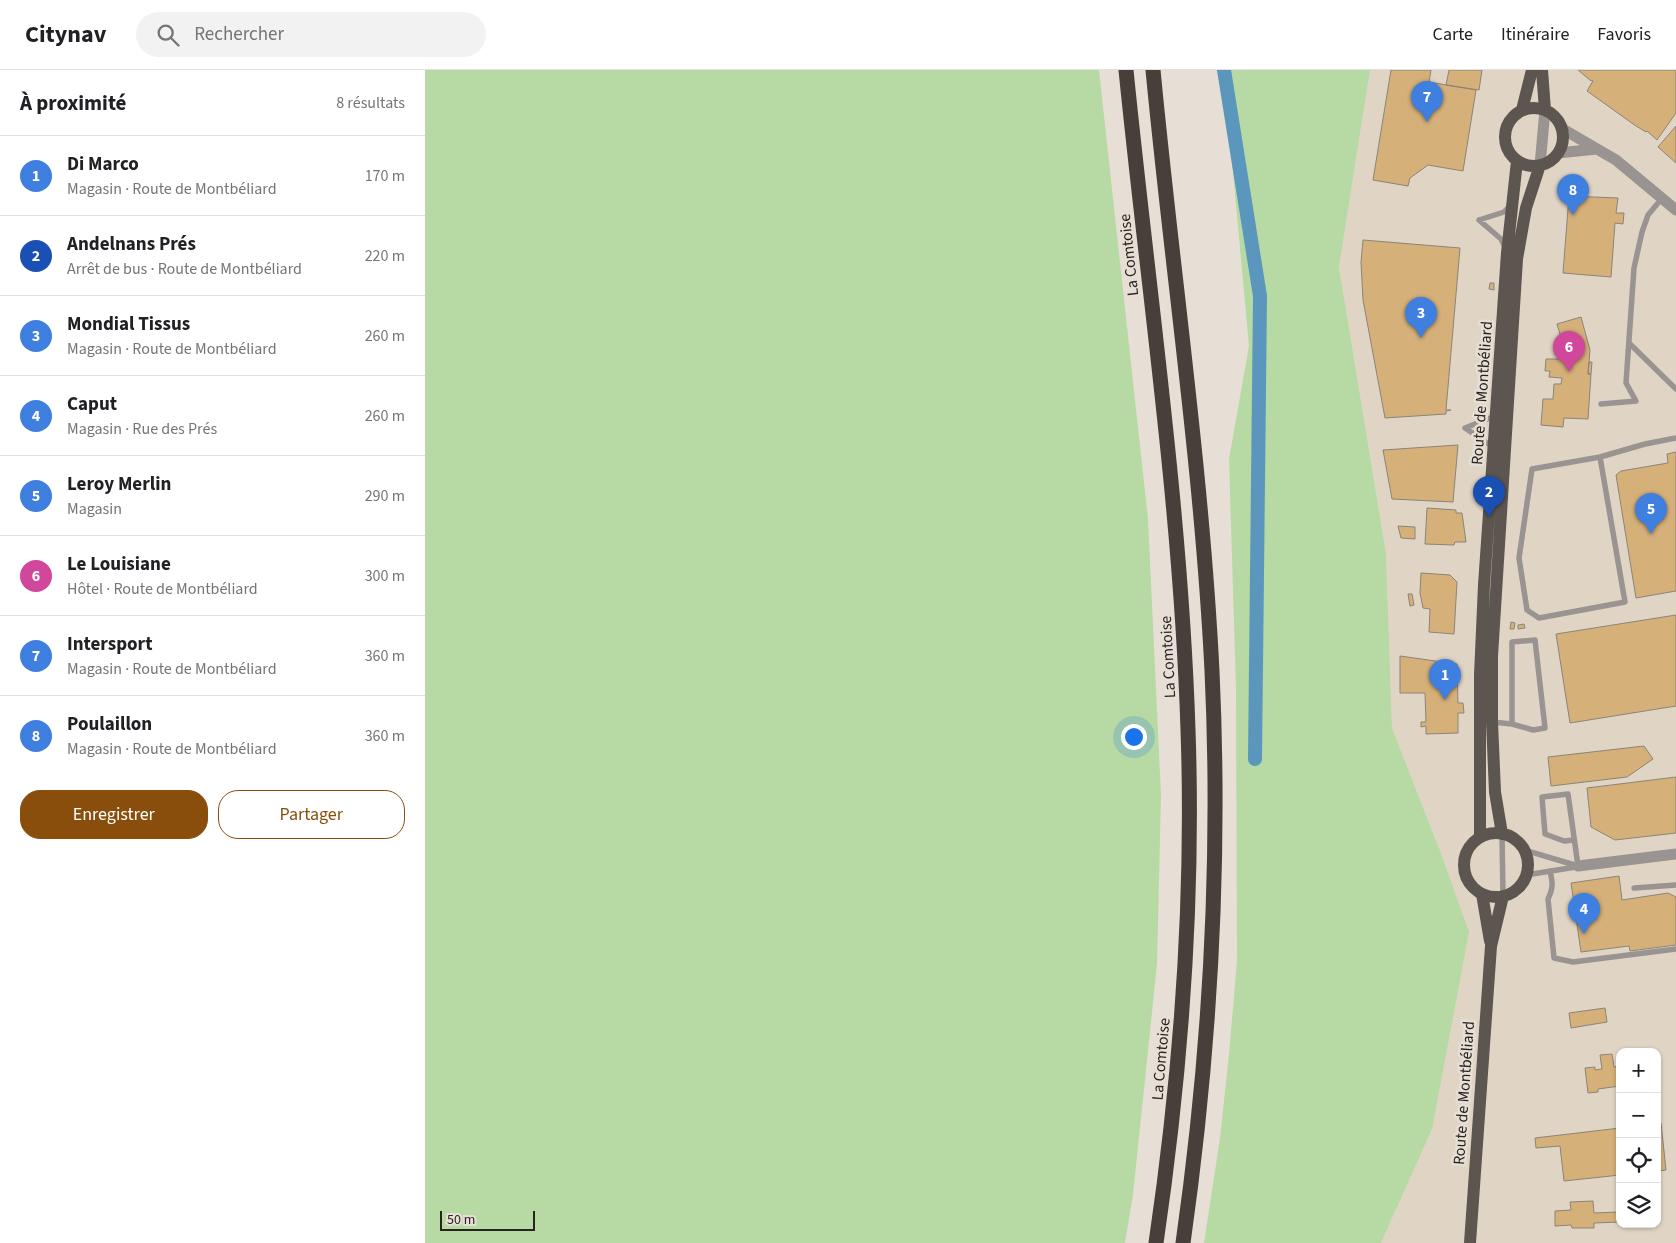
<!DOCTYPE html>
<html lang="fr">
<head>
<meta charset="utf-8">
<style>
	body { margin:0; font-family:"Source Sans 3",sans-serif; background:#f2f2f2; color:#202124 }
	.controls { position:absolute; right:15px; bottom:15px; display:grid; overflow:hidden; border-radius:10px; box-shadow:0 1px 4px #0004 }
	.controls button { width:45px; height:45px; display:grid; place-items:center; padding:0; border:0; border-bottom:1px solid #e0e0e0; background:#fff; color:#202124; font:25px sans-serif }
	.scale { position:absolute; left:15px; bottom:12px; width:95px; box-sizing:border-box; padding-left:5px; border:2px solid #272420; border-top:0; font-size:14px; line-height:18px; white-space:nowrap; color:#272420; -webkit-text-stroke:4px #e7dfd5; paint-order:stroke }
	.you { position:absolute; left:708px; top:666px; width:18px; height:18px; margin:-12px; border:4px solid #fff; border-radius:50%; background:#1a73e8; box-shadow:0 0 0 8px #1a73e833 }
	.badge { display:grid; place-items:center; width:32px; height:32px; border-radius:50%; background:#8a4e0c; color:#fff; font-size:16px; font-weight:700 }
	.pin { position:absolute; translate:-50% -41px; filter:drop-shadow(0 1px 2px #0008) }
	.pin::after { content:''; position:absolute; top:26px; width:18px; height:15px; background:inherit; clip-path:polygon(0 0,100% 0,50% 100%) }
	.list { margin:0; padding:0; list-style:none }
	h2 { display:flex; justify-content:space-between; align-items:center; height:65px; margin:0; padding:0 20px; font-size:21px }
	h2 small { font-size:16px; font-weight:400; color:#757577 }
	.list li { display:grid; grid-template-columns:32px 1fr auto; gap:15px; align-items:center; box-sizing:border-box; height:80px; padding:0 20px; border-top:1px solid #e0e0e0 }
	.list b { display:block; font-size:19px; white-space:nowrap }
	.list p { margin:0; font-size:16px; white-space:nowrap; color:#757577 }
	.list em { font-size:16px; font-style:normal; color:#757577 }
	.actions { display:flex; gap:10px; padding:15px 20px }
	.actions a { flex:1; padding:11px 0; border:1px solid #8a4e0c; border-radius:20px; text-align:center; font-size:18px; color:#8a4e0c }
	.actions .main { background:#8a4e0c; color:#fff }
	.icon { flex:none; width:28px; height:28px; fill:none; stroke:currentColor; stroke-width:2; stroke-linecap:round; stroke-linejoin:round }
	.map { position:relative; flex:none; width:1251px; height:1173px; overflow:hidden }
	header { display:flex; align-items:center; gap:30px; box-sizing:border-box; height:70px; padding:0 25px; background:#fff; border-bottom:1px solid #e0e0e0 }
	header strong { font-size:24px }
	nav { display:flex; gap:28px; margin-inline-start:auto; font-size:18px }
	.search { width:350px; height:45px; background:#f2f2f2; display:flex; align-items:center; gap:12px; box-sizing:border-box; padding:0 18px; border-radius:28px; color:#757577; font-size:19px }
	main { display:flex }
	aside { flex:1; background:#fff }
	.map>svg:first-child { display:block }
	.built { fill:#e0d4c4; fill-rule:evenodd }
	.green { fill:#b7d9a4 }
	.lines { fill:none; stroke-linecap:round; stroke-linejoin:round }
	.canal { stroke:#5b97bd; stroke-width:14 }
	.building { fill:#d6b079; stroke:#8b847a }
	.lane { stroke:#999491; stroke-width:5.5 }
	.street { stroke:#999491; stroke-width:11 }
	.primary { stroke:#5d5550; stroke-width:12 }
	.highway { stroke:#493f3a; stroke-width:15 }
	.labels { text-anchor:middle; stroke-width:5; stroke-linejoin:round; paint-order:stroke }
	.street-label { font-size:16px; fill:#272420; stroke:#e7dfd5 }
</style>
</head>
<body>
<header>
<strong>Citynav</strong>
<div class="search"><svg class="icon" aria-label="search" viewBox="0 0 24 24"><circle cx="10" cy="10" r="6"/><path d="M15 15l6 6"/></svg>Rechercher</div>
<nav><a>Carte</a><a>Itinéraire</a><a>Favoris</a></nav>
</header>
<main>
<aside>
<h2>À proximité<small>8 résultats</small></h2>
<ul class="list">
<li><span class="badge" style="background:#3f7fe0">1</span><div><b>Di Marco</b><p>Magasin · Route de Montbéliard</p></div><em>170 m</em></li>
<li><span class="badge" style="background:#1a4fb4">2</span><div><b>Andelnans Prés</b><p>Arrêt de bus · Route de Montbéliard</p></div><em>220 m</em></li>
<li><span class="badge" style="background:#3f7fe0">3</span><div><b>Mondial Tissus</b><p>Magasin · Route de Montbéliard</p></div><em>260 m</em></li>
<li><span class="badge" style="background:#3f7fe0">4</span><div><b>Caput</b><p>Magasin · Rue des Prés</p></div><em>260 m</em></li>
<li><span class="badge" style="background:#3f7fe0">5</span><div><b>Leroy Merlin</b><p>Magasin</p></div><em>290 m</em></li>
<li><span class="badge" style="background:#d1479c">6</span><div><b>Le Louisiane</b><p>Hôtel · Route de Montbéliard</p></div><em>300 m</em></li>
<li><span class="badge" style="background:#3f7fe0">7</span><div><b>Intersport</b><p>Magasin · Route de Montbéliard</p></div><em>360 m</em></li>
<li><span class="badge" style="background:#3f7fe0">8</span><div><b>Poulaillon</b><p>Magasin · Route de Montbéliard</p></div><em>360 m</em></li>
</ul>
<div class="actions"><a class="main">Enregistrer</a><a>Partager</a></div>
</aside>
<div class="map">
<svg width="1251" height="1173" viewBox="0 0 1251 1173">
	<rect width="100%" height="100%" fill="#e7dfd5"/>
	<path class="built" d="M 945,0 L 1251,0 L 1251,1173 L 956,1173 L 1007,1059 L 1015,781 L 967,658 L 961,484 L 914,197 ZM 1195,982 L 1232,982 L 1232,1154 L 1195,1154 Z"/>
	<path class="green" d="M 0,0 L 674,0 L 723,449 L 736,726 L 732,894 L 708,1125 L 700,1173 L 0,1173 Z
		M 792,0 L 945,0 L 914,197 L 961,484 L 967,658 L 1015,781 L 1044,862 L 1007,1059 L 956,1173 L 779,1173 L 795,1068 L 804,984 L 812,891 L 811,618 L 804,389 L 824,276 L 802,37 Z"/>
	<g class="lines">
		<path class="canal" d="M 799,0 L 835,226 L 830,689"/>
	</g>
	<path class="building" d="M 966,0 L 1006,0 L 1004,12 L 1051,20 L 1038,101 L 1003,95 L 985,108 L 983,116 L 948,110 Z
		M 1024,0 L 1057,0 L 1054,20 L 1021,15 Z
		M 1153,0 L 1251,0 L 1251,43 L 1232,70 L 1222,61 L 1221,62 L 1211,56 L 1162,21 L 1168,11 L 1166,10 L 1166,11 Z
		M 1251,56 L 1251,93 L 1233,77 Z
		M 1144,126 L 1193,128 L 1191,143 L 1199,143 L 1198,154 L 1190,153 L 1186,207 L 1138,203 Z
		M 938,170 L 1035,178 L 1021,340 L 1026,340 L 1021,341 L 1021,344 L 960,348 L 938,230 L 936,192 Z
		M 1065,213 L 1069,213 L 1069,220 L 1064,219 Z
		M 1156,247 L 1165,280 L 1163,304 L 1166,304 L 1163,349 L 1139,348 L 1138,357 L 1116,355 L 1118,329 L 1128,329 L 1129,314 L 1136,314 L 1137,308 L 1124,307 L 1125,301 L 1120,301 L 1121,289 L 1138,289 L 1139,278 L 1132,254 Z
		M 1164,292 L 1167,292 L 1166,304 L 1163,304 Z
		M 1033,375 L 1028,432 L 967,429 L 958,380 Z
		M 1251,382 L 1251,521 L 1211,528 L 1191,405 L 1196,401 L 1243,393 L 1242,384 Z
		M 1002,438 L 1031,440 L 1031,443 L 1037,443 L 1041,472 L 1030,472 L 1029,475 L 1000,474 Z
		M 973,456 L 990,457 L 990,469 L 976,468 Z
		M 996,503 L 1025,505 L 1032,512 L 1029,564 L 1004,562 L 1005,539 L 998,538 L 995,523 Z
		M 983,524 L 987,524 L 989,535 L 985,536 Z
		M 1251,545 L 1251,636 L 1145,653 L 1131,564 Z
		M 1086,552 L 1090,553 L 1089,559 L 1085,559 Z
		M 1099,554 L 1100,558 L 1093,559 L 1093,555 Z
		M 975,586 L 1032,594 L 1033,633 L 1038,633 L 1039,643 L 1033,643 L 1033,663 L 1001,664 L 1001,656 L 996,657 L 996,652 L 1001,652 L 1000,623 L 975,623 Z
		M 1219,676 L 1228,689 L 1202,707 L 1126,716 L 1123,687 Z
		M 1251,707 L 1251,763 L 1190,770 L 1166,757 L 1162,718 Z
		M 1194,806 L 1197,830 L 1243,823 L 1251,827 L 1251,875 L 1205,881 L 1204,876 L 1156,882 L 1146,813 Z
		M 1180,938 L 1182,952 L 1146,958 L 1144,943 Z
		M 1187,984 L 1189,997 L 1195,996 L 1195,1016 L 1173,1019 L 1173,1022 L 1163,1023 L 1160,998 L 1170,997 L 1170,1000 L 1177,999 L 1175,985 Z
		M 1236,1053 L 1241,1100 L 1232,1101 L 1232,1054 Z
		M 1195,1058 L 1195,1105 L 1139,1111 L 1135,1076 L 1111,1078 L 1110,1068 Z
		M 1168,1131 L 1169,1143 L 1195,1142 L 1195,1152 L 1169,1153 L 1169,1158 L 1147,1158 L 1146,1155 L 1130,1156 L 1130,1141 L 1146,1140 L 1145,1132 Z"/>
	<g class="lines">
		<path class="lane" d="M 1054,150 L 1076,169 L 1080,177
			M 1054,150 L 1079,142 L 1084,137
			M 1204,273 L 1251,319
			M 1176,334 L 1211,331 L 1201,313 L 1209,198 L 1217,162 L 1223,145 L 1238,127
			M 1068,377 L 1040,358 L 1070,346
			M 1175,387 L 1200,532 L 1114,548 L 1102,540 L 1094,488 L 1107,399 L 1175,387 L 1220,374 L 1251,368
			M 1067,652 L 1087,654 L 1108,660 L 1120,658 L 1110,570 L 1087,572 L 1087,654
			M 1077,764 L 1078,826
			M 1149,770 L 1139,771 L 1120,764 L 1117,727 L 1143,724 L 1153,796
			M 1099,780 L 1153,796
			M 1125,801 C 1128,813 1128,819 1123,829 L 1129,888 L 1148,892 L 1251,879
			M 1101,805 L 1151,797
			M 1209,818 L 1251,815"/>
		<path class="street" d="M 1136,58 L 1191,90 L 1251,140
			M 1133,83 L 1172,79
			M 1115,95 L 1120,40
			M 1153,796 L 1251,784"/>
		<path class="primary" d="M 1117,0 L 1120,40
			M1080 67a29 29 0 1 1 58 0a29 29 0 1 1-58 0Z
			M 1097,40 L 1107,0
			M1039 795a32 32 0 1 1 64 0a32 32 0 1 1-64 0Z
			M 1077,764 L 1070,722 L 1067,652 L 1067,586 L 1092,189 L 1101,138 L 1115,95
			M 1055,767 L 1055,605 L 1059,515 L 1082,183 L 1092,91
			M 1057,824 L 1065,871
			M 1045,1173 L 1066,876 L 1078,826"/>
		<path class="highway" d="M 701,0 C 723,220 756,439 763,660 C 769,832 756,1003 731,1173
			M 728,0 C 747,200 777,400 787,601 C 796,792 785,983 758,1173"/>
	</g>
	<g class="labels">
		<g class="street-label">
			<text transform="translate(703 185) rotate(-96)" y="6">La Comtoise</text>
			<text transform="translate(1056 323) rotate(-86)" y="6">Route de Montbéliard</text>
			<text transform="translate(742 587) rotate(-93)" y="6">La Comtoise</text>
			<text transform="translate(735 989) rotate(-85)" y="6">La Comtoise</text>
			<text transform="translate(1038 1023) rotate(-86)" y="6">Route de Montbéliard</text>
		</g>
	</g>
</svg>
<div class="controls">
<button>+</button>
<button>−</button>
<button><svg class="icon" aria-label="locate" viewBox="0 0 24 24"><circle cx="12" cy="12" r="6"/><path d="M12 2v4M12 18v4M2 12h4M18 12h4"/></svg></button>
<button><svg class="icon" aria-label="layers" viewBox="0 0 24 24"><path d="M12 4l9 5-9 5-9-5zM3 14l9 5 9-5"/></svg></button>
</div>
<div class="scale">50 m</div>
<div class="you"></div>
<div class="pin badge" style="left:1020px;top:630px;background:#3f7fe0">1</div>
<div class="pin badge" style="left:1064px;top:447px;background:#1a4fb4">2</div>
<div class="pin badge" style="left:996px;top:268px;background:#3f7fe0">3</div>
<div class="pin badge" style="left:1159px;top:864px;background:#3f7fe0">4</div>
<div class="pin badge" style="left:1226px;top:464px;background:#3f7fe0">5</div>
<div class="pin badge" style="left:1144px;top:302px;background:#d1479c">6</div>
<div class="pin badge" style="left:1002px;top:52px;background:#3f7fe0">7</div>
<div class="pin badge" style="left:1148px;top:145px;background:#3f7fe0">8</div>
</div>
</main>
</body>
</html>
